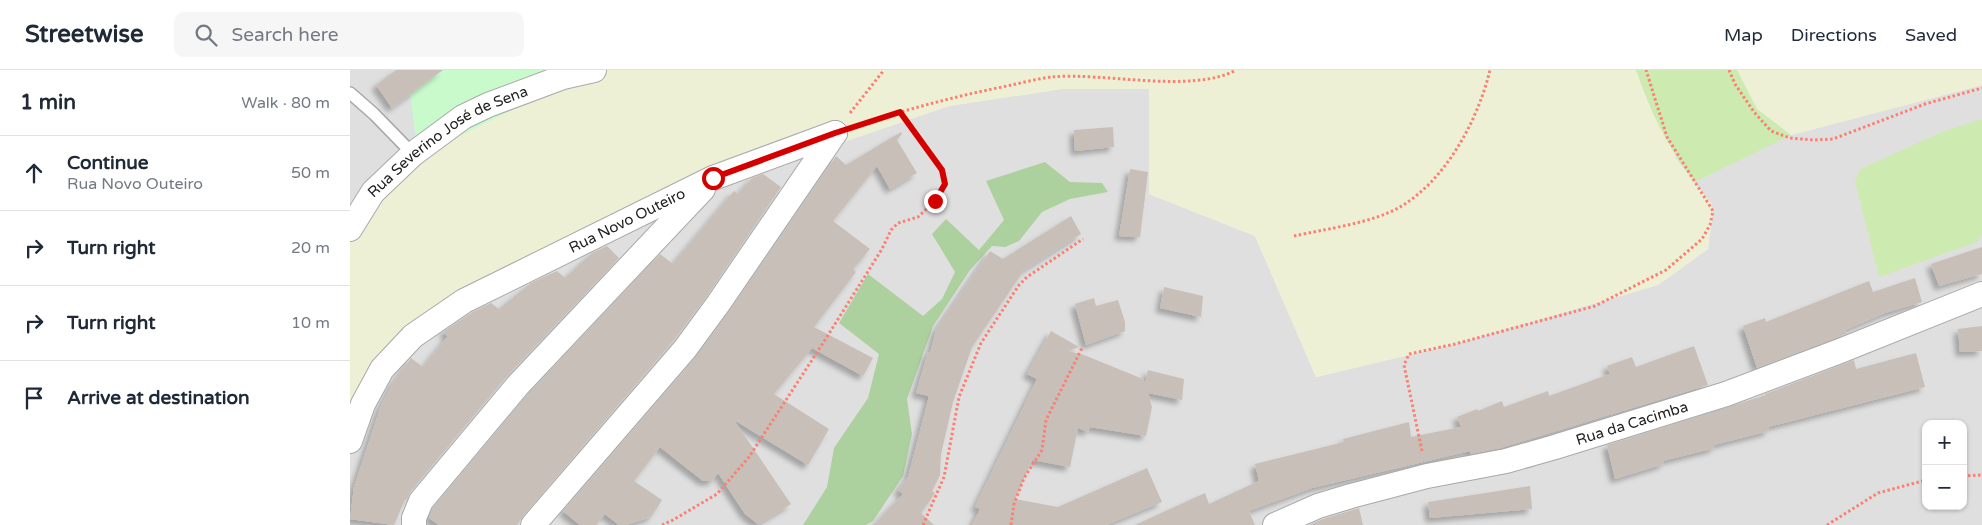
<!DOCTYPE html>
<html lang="en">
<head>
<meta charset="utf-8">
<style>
	body { margin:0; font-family:"Varela Round",sans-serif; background:#f6f6f7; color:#1f2937 }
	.controls { position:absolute; right:15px; bottom:15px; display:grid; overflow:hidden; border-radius:10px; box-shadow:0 1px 4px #0004 }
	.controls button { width:45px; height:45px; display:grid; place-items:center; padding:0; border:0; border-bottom:1px solid #e0e1e3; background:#fff; color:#1f2937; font:25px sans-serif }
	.stop { position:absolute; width:15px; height:15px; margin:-11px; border:4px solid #d40000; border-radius:50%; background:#fff }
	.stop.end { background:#d40000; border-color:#fff; box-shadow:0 1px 5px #0008 }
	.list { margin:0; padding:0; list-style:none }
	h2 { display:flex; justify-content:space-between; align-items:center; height:65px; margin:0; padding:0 20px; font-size:21px }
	h2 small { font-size:16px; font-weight:400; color:#747a83 }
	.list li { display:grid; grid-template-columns:32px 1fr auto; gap:15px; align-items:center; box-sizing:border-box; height:75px; padding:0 20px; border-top:1px solid #e0e1e3 }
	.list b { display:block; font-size:19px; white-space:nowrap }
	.list p { margin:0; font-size:16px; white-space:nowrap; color:#747a83 }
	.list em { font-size:16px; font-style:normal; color:#747a83 }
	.icon { flex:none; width:28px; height:28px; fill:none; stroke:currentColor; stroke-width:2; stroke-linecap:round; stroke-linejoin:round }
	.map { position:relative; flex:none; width:1632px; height:455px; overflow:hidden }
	header { display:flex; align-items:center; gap:30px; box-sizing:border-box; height:70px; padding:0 25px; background:#fff; border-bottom:1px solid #e0e1e3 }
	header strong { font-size:24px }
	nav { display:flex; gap:28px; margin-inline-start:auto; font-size:18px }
	.search { width:350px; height:45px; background:#f6f6f7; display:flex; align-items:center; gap:12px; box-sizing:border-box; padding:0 18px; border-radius:10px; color:#747a83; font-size:19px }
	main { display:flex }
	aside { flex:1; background:#fff }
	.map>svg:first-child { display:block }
	.residential { fill:#e0dfdf; fill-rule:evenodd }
	.farmland { fill:#eef0d5 }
	.grass { fill:#cdebb0 }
	.forest { fill:#add19e }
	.park { fill:#c8facc }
	.building { fill:#c7bfb8; filter:url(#shadow) }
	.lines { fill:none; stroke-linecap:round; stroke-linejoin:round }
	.lane-casing { stroke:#a9a9a9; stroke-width:14 }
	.street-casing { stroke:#a9a9a9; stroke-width:26 }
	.path { stroke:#fa8072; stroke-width:3; stroke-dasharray:2.5 2.5; stroke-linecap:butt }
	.lane { stroke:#fff; stroke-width:11 }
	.street { stroke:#fff; stroke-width:24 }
	.route { stroke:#d40000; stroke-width:6 }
	.labels { text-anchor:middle; stroke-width:4.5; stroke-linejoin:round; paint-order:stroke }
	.street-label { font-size:15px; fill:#222; stroke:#fff }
</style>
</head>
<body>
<header>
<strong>Streetwise</strong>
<div class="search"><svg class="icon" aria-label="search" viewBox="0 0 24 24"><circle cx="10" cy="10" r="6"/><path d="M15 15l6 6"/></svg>Search here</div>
<nav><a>Map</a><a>Directions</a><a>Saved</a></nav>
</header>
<main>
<aside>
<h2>1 min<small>Walk · 80 m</small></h2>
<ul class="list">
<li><svg class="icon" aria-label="ahead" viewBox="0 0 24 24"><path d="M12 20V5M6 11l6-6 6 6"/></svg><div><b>Continue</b><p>Rua Novo Outeiro</p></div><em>50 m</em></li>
<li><svg class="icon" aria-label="right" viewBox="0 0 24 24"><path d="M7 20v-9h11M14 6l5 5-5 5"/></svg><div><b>Turn right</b></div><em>20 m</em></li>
<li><svg class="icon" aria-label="right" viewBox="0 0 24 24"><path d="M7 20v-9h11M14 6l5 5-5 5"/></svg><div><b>Turn right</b></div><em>10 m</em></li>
<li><svg class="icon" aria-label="arrive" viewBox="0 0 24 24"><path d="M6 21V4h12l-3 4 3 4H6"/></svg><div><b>Arrive at destination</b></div></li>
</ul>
</aside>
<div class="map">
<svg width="1632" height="455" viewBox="0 0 1632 455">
	<defs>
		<filter id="shadow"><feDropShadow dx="-4.5" dy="4.5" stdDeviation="2.5" flood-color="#0004"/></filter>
	</defs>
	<rect width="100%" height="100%" fill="#f2efe9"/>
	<path class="residential" d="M 0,0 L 246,0 L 0,165 Z
		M 1286,0 L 1387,0 L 1407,39 L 1441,65 L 1632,15 L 1632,455 L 0,455 L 0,348 L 68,255 L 286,145 L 468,80 L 599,36 L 712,19 L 800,19 L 799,124 L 905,166 L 966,307 L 1105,274 L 1308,215 L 1358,179 L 1363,141 L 1327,90 ZM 1576,354 L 1613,354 L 1613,436 L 1576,436 Z"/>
	<path class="farmland" d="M 249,0 L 1286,0 L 1297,31 L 1327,90 L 1362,134 L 1358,179 L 1308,215 L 1089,278 L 966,307 L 905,166 L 799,124 L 799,19 L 712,19 L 599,36 L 314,134 L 68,255 L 0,348 L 0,165 L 68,87 L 151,35 Z
		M 1387,0 L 1632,0 L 1632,15 L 1441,65 L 1407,39 Z"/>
	<path class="grass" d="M 1286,0 L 1387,0 L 1407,39 L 1441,65 L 1345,112 C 1318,79 1300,41 1286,0 Z
		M 1632,49 L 1632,165 L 1627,172 L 1529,207 L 1505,111 L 1510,99 L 1592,62 Z"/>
	<path class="forest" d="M 695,92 L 720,112 L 752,113 L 758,122 L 720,129 L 692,142 L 669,171 L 655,177 L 642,176 L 620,200 L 583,256 L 557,329 L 562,364 L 553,406 L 523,451 L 516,455 L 453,455 L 477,417 L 484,378 L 518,328 L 529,284 L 489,253 L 518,204 L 573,246 L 592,229 L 605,202 L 582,164 L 596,149 L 629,180 L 654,150 L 636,111 Z"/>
	<path class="park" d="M 57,0 L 242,0 L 68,87 Z"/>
	<path class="building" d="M 46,0 L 93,0 L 42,38 L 26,15 Z
		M 763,57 L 764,77 L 725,81 L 724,60 Z
		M 551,62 L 552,64 L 547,70 L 567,103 L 540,119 L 527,96 L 483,151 L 520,179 L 503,199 L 506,202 L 464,257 L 523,288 L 513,306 L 462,278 L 424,324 L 479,359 L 458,395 L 384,350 L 441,434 L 408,454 L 395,444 L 368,403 L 362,411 L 353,411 L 310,377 L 284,411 L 312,430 L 301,447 L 276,455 L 269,455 L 255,444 L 246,455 L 230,455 L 213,441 L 346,287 L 379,242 L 486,86 L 496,95 Z
		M 780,99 L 798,102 L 790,167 L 769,166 Z
		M 413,104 L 431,117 L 357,226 L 324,270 L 173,446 L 167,455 L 89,455 L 79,448 L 83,438 L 178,324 L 310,184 L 323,194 L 384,121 L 388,124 L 402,108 Z
		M 721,146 L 731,164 L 674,200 L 622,277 L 603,332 L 591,384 L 590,405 L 582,421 L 585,423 L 571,443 L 584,455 L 524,455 L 553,424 L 548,420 L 558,407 L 579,326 L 566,323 L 578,282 L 580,283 L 586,260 L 640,181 L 653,189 Z
		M 257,176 L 269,188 L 157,306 L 60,422 L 57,430 L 55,429 L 44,455 L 0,449 L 4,417 L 30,338 L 43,313 L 61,288 L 73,297 L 98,266 L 93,262 L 121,243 L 141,233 L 149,239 L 181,213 L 207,201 L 215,208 L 242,183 Z
		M 1632,177 L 1632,204 L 1589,216 L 1581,194 Z
		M 1565,208 L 1572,232 L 1535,243 L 1495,260 L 1496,264 L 1407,298 L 1393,256 L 1415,248 L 1416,252 L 1519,211 L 1523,222 Z
		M 814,217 L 853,226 L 851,247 L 810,238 Z
		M 744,228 L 746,236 L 768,230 L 775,252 L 775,261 L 736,275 L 725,234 Z
		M 1632,256 L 1632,281 L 1610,282 L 1608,259 Z
		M 701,261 L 729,277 L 718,281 L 734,285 L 793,309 L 795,314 L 798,300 L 834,309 L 832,330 L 798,323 L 802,337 L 796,366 L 740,357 L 738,362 L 728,358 L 720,397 L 682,390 L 665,429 L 708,437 L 797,398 L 812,432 L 756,455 L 622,455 L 630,439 L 625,437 L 687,309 L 677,304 Z
		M 1344,276 L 1358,315 L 1150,378 L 1121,384 L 1120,381 L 962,418 L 899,441 L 905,455 L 785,455 L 855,423 L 859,434 L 909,411 L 905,394 L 994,372 L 993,369 L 1059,352 L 1061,367 L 1111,357 L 1107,347 L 1127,339 L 1128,341 L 1152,331 L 1154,337 L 1198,321 L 1199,326 L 1260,304 L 1257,296 L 1282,287 L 1286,297 Z
		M 1566,283 L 1575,317 L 1418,357 L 1419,361 L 1364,375 L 1365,378 L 1313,391 L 1314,394 L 1265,409 L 1257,375 L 1416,325 L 1415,324 L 1504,290 L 1506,299 Z
		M 1180,416 L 1182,439 L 1080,448 L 1078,432 Z
		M 1009,438 L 1013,455 L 959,455 L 973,449 Z"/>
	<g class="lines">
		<g class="lane-casing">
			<path id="lane" d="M 0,23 L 24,44 L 63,84"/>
		</g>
		<g class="street-casing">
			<g id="street">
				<path id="s1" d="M 0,159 L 23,122 L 63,84 L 113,47 L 138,35 L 213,7 L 244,0"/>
				<path id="s2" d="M 0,371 L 13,334 L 32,299 L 63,266 L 114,231 L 363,108 L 485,63"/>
				<path d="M 64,455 L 64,448 L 71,431 L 168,315 L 353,119"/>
				<path d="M 183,455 L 335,279 L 368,234 L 485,63"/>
				<path id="s3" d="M 925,455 L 968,436 L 1001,426 L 1077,406 L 1156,391 L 1205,377 L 1376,324 L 1490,281 L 1632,224"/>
			</g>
		</g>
		<path class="path" d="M 1379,0 L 1385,14 L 1404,42 L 1421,61 L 1440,68 L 1463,70 L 1483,69 L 1575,34 L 1632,18
			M 500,43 L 534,0
			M 509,55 C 558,39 606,26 657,16 C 671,13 686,9 701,7 C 754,2 842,24 886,0
			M 944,166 C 975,159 1023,153 1050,137 C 1096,110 1128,50 1140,0
			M 1072,381 L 1054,295 L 1059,284 L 1105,274 L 1245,236 L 1316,200 L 1352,169 L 1360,155 L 1363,141 L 1317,67 L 1296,0
			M 1613,406 L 1632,405
			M 312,455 L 323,450 L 367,424 L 399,387 L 475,270 L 532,179 L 541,160 L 548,153 L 568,147 L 585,131 L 591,122 L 595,114 L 592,100 L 550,42
			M 573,455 L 594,407 L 609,327 L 631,273 L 669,215 L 677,207 L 733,169
			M 661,455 L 664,434 L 674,408 L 692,380 L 696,350 L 732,278
			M 1477,455 L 1528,423 L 1576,410"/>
		<use href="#lane" class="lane"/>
		<use href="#street" class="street"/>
	</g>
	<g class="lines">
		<path class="route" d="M 363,108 L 485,63 L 550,42 L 592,100 L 595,114 L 585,131"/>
	</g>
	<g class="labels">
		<g class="street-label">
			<text dy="5" stroke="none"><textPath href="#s1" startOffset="135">Rua Severino José de Sena</textPath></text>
			<text dy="5" stroke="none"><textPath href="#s2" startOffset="368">Rua Novo Outeiro</textPath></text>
			<text dy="5" stroke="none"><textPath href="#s3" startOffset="372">Rua da Cacimba</textPath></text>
		</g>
	</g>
</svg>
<div class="controls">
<button>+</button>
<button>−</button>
</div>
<div class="stop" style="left:363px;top:108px"></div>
<div class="stop end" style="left:585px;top:131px"></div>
</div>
</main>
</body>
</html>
